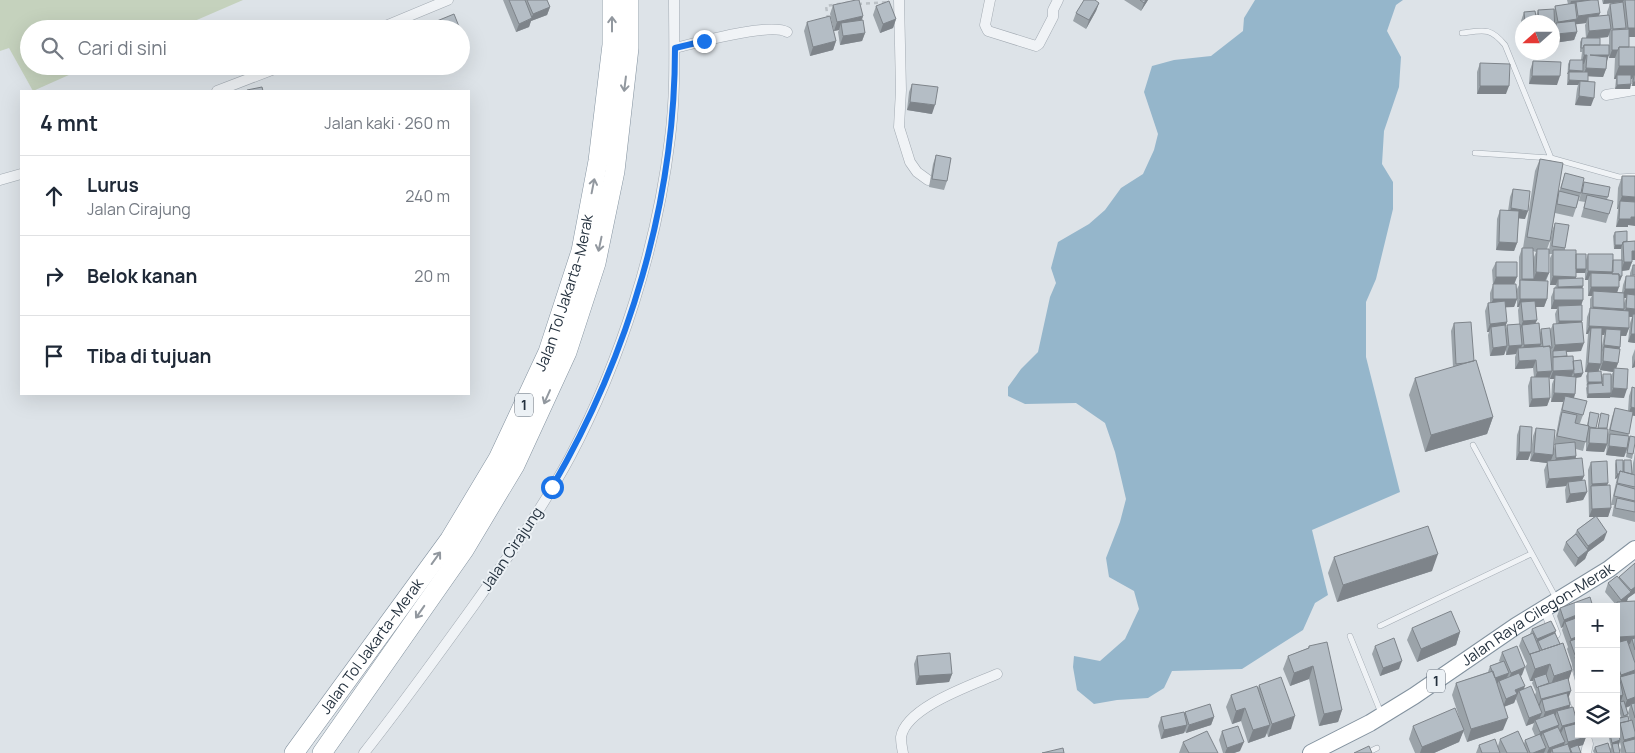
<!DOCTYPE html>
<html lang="id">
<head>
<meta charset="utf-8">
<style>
	body { margin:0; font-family:Manrope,sans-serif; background:#f6f6f7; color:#1f2937 }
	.controls { position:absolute; right:15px; bottom:15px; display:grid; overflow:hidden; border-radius:0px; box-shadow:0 5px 20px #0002 }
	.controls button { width:45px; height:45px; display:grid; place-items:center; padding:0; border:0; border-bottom:1px solid #e0e1e3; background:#fff; color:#1f2937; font:25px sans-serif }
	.compass { position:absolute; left:1515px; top:15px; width:45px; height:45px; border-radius:50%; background:#fff; box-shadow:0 5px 20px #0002; rotate:249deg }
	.stop { position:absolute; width:15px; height:15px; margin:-11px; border:4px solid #1a73e8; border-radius:50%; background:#fff }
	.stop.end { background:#1a73e8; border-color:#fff; box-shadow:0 1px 5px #0008 }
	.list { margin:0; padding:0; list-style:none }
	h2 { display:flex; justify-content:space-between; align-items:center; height:65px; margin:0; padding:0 20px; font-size:21px }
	h2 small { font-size:16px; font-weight:400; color:#747a83 }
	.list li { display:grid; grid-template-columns:32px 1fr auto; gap:15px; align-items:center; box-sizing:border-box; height:80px; padding:0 20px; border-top:1px solid #e0e1e3 }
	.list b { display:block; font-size:19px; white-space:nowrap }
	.list p { margin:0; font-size:16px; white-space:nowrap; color:#747a83 }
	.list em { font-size:16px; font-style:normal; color:#747a83 }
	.icon { flex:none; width:28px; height:28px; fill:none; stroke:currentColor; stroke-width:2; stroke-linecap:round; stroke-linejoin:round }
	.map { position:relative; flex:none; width:1635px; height:753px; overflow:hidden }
	.search { position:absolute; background:#fff; box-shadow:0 5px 20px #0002; left:20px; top:20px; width:450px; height:55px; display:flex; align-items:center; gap:12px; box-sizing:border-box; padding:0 18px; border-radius:28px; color:#747a83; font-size:19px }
	.panel { position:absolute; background:#fff; box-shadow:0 5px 20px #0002; left:20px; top:90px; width:450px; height:305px; border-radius:0px }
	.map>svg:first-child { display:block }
	.green { fill:#c5d2bd }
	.water { fill:#95b6cb }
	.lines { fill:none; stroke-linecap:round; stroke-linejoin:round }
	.service-casing { stroke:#a2aab2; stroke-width:6 }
	.minor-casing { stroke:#a2aab2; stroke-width:11 }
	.trunk-casing { stroke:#83929f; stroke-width:18 }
	.motorway-casing { stroke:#83929f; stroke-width:20 }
	.path { stroke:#bbc1c6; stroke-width:2.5; stroke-dasharray:4 4; stroke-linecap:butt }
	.service { stroke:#f0f3f6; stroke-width:5 }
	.minor { stroke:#f0f3f6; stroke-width:10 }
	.trunk { stroke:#fff; stroke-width:16 }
	.motorway { stroke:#fff; stroke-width:19 }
	.wall { fill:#9ba3a9; fill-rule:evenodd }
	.shaded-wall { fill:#7e848a }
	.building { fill:#b4bdc5; stroke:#7e848a }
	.oneway { stroke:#92989f }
	.route { stroke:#1a73e8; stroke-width:6 }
	.labels { text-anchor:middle; stroke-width:4; stroke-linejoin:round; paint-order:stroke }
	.shield { fill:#ecf1f5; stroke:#616b76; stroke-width:1 }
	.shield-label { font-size:14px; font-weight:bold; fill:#25323f }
	.street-label { font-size:15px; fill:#25323f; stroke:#ecf1f5 }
</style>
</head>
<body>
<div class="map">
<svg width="1635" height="753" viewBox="0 0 1635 753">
	<rect width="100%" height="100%" fill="#dde3e8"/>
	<path class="green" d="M 0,0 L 243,0 L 176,29 L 29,29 L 29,66 L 89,66 L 33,91 L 9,48 L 0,51 Z"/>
	<path class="water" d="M 1255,0 L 1403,0 L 1396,5 L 1387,31 L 1401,57 L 1399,87 L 1384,131 L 1382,164 L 1393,182 L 1393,209 L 1376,279 L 1366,302 L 1366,357 L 1400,492 L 1312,530 L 1328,595 L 1315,603 L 1303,630 L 1242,669 L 1172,671 L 1164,688 L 1148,698 L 1117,700 L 1094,704 L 1077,690 L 1073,667 L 1074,656 L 1100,661 L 1125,639 L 1139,609 L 1134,591 L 1109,577 L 1106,558 L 1120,522 L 1126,499 L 1115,452 L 1105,423 L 1076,403 L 1025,404 L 1008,396 L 1008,387 L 1021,369 L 1038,352 L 1050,297 L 1056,283 L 1051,268 L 1058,242 L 1089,224 L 1105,210 L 1121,188 L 1143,174 L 1154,150 L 1158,134 L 1144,92 L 1152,66 L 1174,60 L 1211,56 L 1243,31 L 1244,18 Z"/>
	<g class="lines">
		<g class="service-casing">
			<path id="service" d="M 1462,33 C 1484,30 1490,27 1505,45 L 1551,158 L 1619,177 L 1635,176
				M 1475,153 L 1551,158
				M 1473,445 L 1556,598
				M 1380,626 L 1531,554
				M 1350,636 L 1381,713
				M 1367,753 L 1377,748"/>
		</g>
		<g class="minor-casing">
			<path id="minor" d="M 899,0 L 901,90 L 899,127 L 910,162 L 917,172 L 928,180
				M 990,0 L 985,25 L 988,31 L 1036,46 L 1039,44 L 1053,17 L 1053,10 L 1058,0
				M 378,29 L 448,0
				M 675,48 C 696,43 770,22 787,32
				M 217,91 L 282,66
				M 1606,95 L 1635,90
				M 0,180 L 21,174
				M 1545,609 L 1555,634
				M 1566,667 L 1579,714
				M 1585,734 L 1588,744 L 1586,753
				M 364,753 C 402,705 438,655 474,605 C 508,557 542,509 570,457 C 621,360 657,247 670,138 C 676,92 674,46 674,0
				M 903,753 C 902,748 901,742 901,737 C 906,707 972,685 997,674"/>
		</g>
		<g class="trunk-casing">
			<g id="trunk">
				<path id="s1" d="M 1311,753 L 1370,723 L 1414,696 L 1516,626 L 1609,569 L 1635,549"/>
			</g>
		</g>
		<g class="motorway-casing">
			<g id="motorway">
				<path id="s2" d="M 294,753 L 450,539 L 498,459 L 548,352 L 581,251 L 598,161 L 612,45 L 612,0"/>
				<path d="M 322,753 L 464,550 L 515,465 L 567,352 L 596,263 L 615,171 L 629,48 L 629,0"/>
			</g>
		</g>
		<path class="path" d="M 858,4 L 888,2
			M 828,19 L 826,6 L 852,2"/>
		<use href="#service" class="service"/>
		<use href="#minor" class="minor"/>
		<use href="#trunk" class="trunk"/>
		<use href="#motorway" class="motorway"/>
	</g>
	<path class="wall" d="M 503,0 L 547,0 L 550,7 L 547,15 L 531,21 L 529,27 L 516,32 Z
		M 1124,0 L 1148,0 L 1141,11 Z
		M 1567,0 L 1598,0 L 1600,13 L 1599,16 L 1607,15 L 1607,12 L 1610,4 L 1623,2 L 1603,4 L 1602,0 L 1635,0 L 1635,37 L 1629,37 L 1629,47 L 1635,47 L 1635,86 L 1632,86 L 1632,79 L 1631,79 L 1630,89 L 1615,89 L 1616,79 L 1614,79 L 1615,58 L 1609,58 L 1609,51 L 1606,63 L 1606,69 L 1603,77 L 1588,76 L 1587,81 L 1591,106 L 1575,105 L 1577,89 L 1578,85 L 1567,85 L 1568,64 L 1570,60 L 1581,60 L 1582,52 L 1580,52 L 1580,42 L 1582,38 L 1586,38 L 1585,25 L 1586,23 L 1576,24 L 1577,32 L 1574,40 L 1554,43 L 1553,37 L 1552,39 L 1552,22 L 1522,22 L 1522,40 L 1521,21 L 1524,12 L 1536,16 L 1538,10 L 1554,11 L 1555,6 L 1568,4 ZM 1609,33 L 1609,45 L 1600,45 L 1597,38 L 1608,37 Z
		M 1099,3 L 1096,11 L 1086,29 L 1073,21 L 1076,13 Z
		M 833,5 L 863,16 L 862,20 L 865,33 L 862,41 L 840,45 L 838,32 L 839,30 L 834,31 L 830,14 Z
		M 876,6 L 896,19 L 893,28 L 880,33 L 873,15 Z
		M 807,22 L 836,41 L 833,50 L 810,56 L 804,31 Z
		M 432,23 L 460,29 L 430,29 Z
		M 1533,61 L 1557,85 L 1529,84 L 1530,70 Z
		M 1480,63 L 1506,94 L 1477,94 L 1477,72 Z
		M 912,84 L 932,114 L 907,110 L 909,92 Z
		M 936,155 L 947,181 L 944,190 L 929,187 L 933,164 Z
		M 1540,159 L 1558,195 L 1565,173 L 1582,189 L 1584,182 L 1608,197 L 1607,199 L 1609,214 L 1606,223 L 1581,217 L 1585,202 L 1579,201 L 1581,193 L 1573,217 L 1555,213 L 1550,241 L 1547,249 L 1549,250 L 1552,231 L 1555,223 L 1565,248 L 1565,250 L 1576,254 L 1586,260 L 1588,254 L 1613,260 L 1621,260 L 1621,249 L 1614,249 L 1613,236 L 1615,232 L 1627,241 L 1635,241 L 1635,260 L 1632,260 L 1632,262 L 1629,270 L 1622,271 L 1620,281 L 1619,281 L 1617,292 L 1622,292 L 1623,285 L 1626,276 L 1630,276 L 1630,273 L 1633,265 L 1635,343 L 1628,342 L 1630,323 L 1632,317 L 1629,317 L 1629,328 L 1626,336 L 1621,336 L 1618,363 L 1616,368 L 1624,398 L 1610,397 L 1610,398 L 1587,398 L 1586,388 L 1587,386 L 1586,376 L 1588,372 L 1585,372 L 1588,334 L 1586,334 L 1587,317 L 1590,309 L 1590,299 L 1592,296 L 1588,296 L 1588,280 L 1585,280 L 1585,271 L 1585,273 L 1576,273 L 1576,278 L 1582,288 L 1581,305 L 1582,321 L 1581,351 L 1566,352 L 1567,356 L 1573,361 L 1583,373 L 1581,377 L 1576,378 L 1575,394 L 1574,398 L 1583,415 L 1580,423 L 1575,423 L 1587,425 L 1590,412 L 1596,428 L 1598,428 L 1601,413 L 1607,428 L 1607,438 L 1612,417 L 1615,408 L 1628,411 L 1629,396 L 1632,387 L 1632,416 L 1628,436 L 1628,440 L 1630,436 L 1633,454 L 1632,459 L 1626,457 L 1627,450 L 1624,457 L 1606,455 L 1607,445 L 1604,452 L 1586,451 L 1586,439 L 1583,451 L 1576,449 L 1576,459 L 1584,476 L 1582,480 L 1587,492 L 1583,500 L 1566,503 L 1565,490 L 1566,486 L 1546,488 L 1544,470 L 1547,463 L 1530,461 L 1533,436 L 1536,428 L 1554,449 L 1555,445 L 1554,445 L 1559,419 L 1559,418 L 1563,402 L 1551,402 L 1552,384 L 1554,379 L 1550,379 L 1550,376 L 1549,379 L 1550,398 L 1547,406 L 1529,407 L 1528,386 L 1531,377 L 1534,377 L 1533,368 L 1515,369 L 1515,357 L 1516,354 L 1506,355 L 1506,350 L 1504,355 L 1490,356 L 1488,335 L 1489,332 L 1487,332 L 1485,311 L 1488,303 L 1490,303 L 1490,293 L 1493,285 L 1492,270 L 1496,262 L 1514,284 L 1517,299 L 1514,307 L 1505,307 L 1507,322 L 1505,327 L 1505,331 L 1507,325 L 1519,324 L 1518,310 L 1519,307 L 1517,307 L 1517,289 L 1519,285 L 1519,257 L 1522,248 L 1523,248 L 1535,171 ZM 1533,251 L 1536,252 L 1534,257 L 1534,271 ZM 1549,254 L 1552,254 L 1550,258 L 1550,285 L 1556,285 L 1551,297 L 1551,309 L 1557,309 L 1555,314 L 1556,324 L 1553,324 L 1550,331 L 1541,329 L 1540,333 L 1535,324 L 1537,320 L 1536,307 L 1544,307 L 1547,299 L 1546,281 L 1549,273 ZM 1624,298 L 1626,298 L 1624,303 L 1624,310 ZM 1602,335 L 1604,335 L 1601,351 ZM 1600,368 L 1600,370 L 1613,372 L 1611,376 L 1603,374 L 1602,378 L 1598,371 Z
		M 1622,176 L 1628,225 L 1628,227 L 1616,227 L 1618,209 L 1617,209 L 1618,188 Z
		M 1513,189 L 1525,219 L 1518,218 L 1517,243 L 1514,251 L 1496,250 L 1497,219 L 1500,210 L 1508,211 L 1510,197 Z
		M 1454,323 L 1474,361 L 1493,417 L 1487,434 L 1425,452 L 1409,395 L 1415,378 L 1453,367 L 1451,331 Z
		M 1635,349 L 1635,367 L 1632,368 L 1632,357 Z
		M 1520,426 L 1531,452 L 1528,460 L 1516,460 L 1517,435 Z
		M 1635,449 L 1635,522 L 1612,516 L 1614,505 L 1611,505 L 1617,478 L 1615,479 L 1615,464 L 1616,460 L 1623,463 L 1624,460 L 1632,474 L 1633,463 L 1634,459 Z
		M 1591,462 L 1607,485 L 1611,508 L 1608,517 L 1596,517 L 1604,540 L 1588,552 L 1585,559 L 1575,567 L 1563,550 L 1566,542 L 1575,534 L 1577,530 L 1594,517 L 1589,517 L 1588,470 Z
		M 1334,557 L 1432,571 L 1337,602 L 1328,573 Z
		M 1635,563 L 1635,593 L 1628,598 L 1627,601 L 1635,601 L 1635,753 L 1621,753 L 1620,750 L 1621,747 L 1620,742 L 1618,745 L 1620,753 L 1611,753 L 1610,749 L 1611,747 L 1608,734 L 1616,734 L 1616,719 L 1621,717 L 1618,707 L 1619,704 L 1617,705 L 1619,710 L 1616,715 L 1616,681 L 1617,680 L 1616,678 L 1616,607 L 1615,607 L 1616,605 L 1605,592 L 1608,583 L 1617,576 L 1619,578 ZM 1630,706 L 1628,713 L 1630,721 L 1629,721 L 1626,708 Z
		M 1579,607 L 1579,693 L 1576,680 L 1576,679 L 1575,679 L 1572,665 L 1572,664 L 1567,649 L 1568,647 L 1562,630 L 1563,627 L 1561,628 L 1557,616 L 1560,608 Z
		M 1412,628 L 1460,632 L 1456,645 L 1417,662 L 1407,640 Z
		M 1532,629 L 1555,633 L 1572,670 L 1568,680 L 1568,698 L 1570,705 L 1570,708 L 1577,723 L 1586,737 L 1583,745 L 1578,746 L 1581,753 L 1583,753 L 1476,753 L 1479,745 L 1498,746 L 1500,739 L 1524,744 L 1525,740 L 1535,736 L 1532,729 L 1534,723 L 1526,726 L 1516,699 L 1517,696 L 1514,703 L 1504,707 L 1503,730 L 1467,742 L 1463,731 L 1459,742 L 1434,753 L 1415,753 L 1409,739 L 1413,726 L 1461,723 L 1452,695 L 1456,683 L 1488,672 L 1490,666 L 1500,662 L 1499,661 L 1502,652 L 1522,675 L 1521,676 L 1524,689 L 1535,695 L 1536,692 L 1532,683 L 1533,681 L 1530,681 L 1525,667 L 1527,664 L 1519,646 L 1522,638 L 1530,634 Z
		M 1309,646 L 1342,710 L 1338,722 L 1319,726 L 1309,679 L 1290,686 L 1283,669 L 1288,656 L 1308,648 Z
		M 1375,646 L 1399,669 L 1380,676 L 1372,654 Z
		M 917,656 L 952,674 L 949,682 L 916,685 L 914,664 Z
		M 1259,685 L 1291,729 L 1268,737 L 1267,733 L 1265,737 L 1248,743 L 1241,721 L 1232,724 L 1226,707 L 1231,695 L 1258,688 Z
		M 1185,712 L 1214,717 L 1211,725 L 1186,733 L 1185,731 L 1184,733 L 1161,739 L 1158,726 L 1161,717 L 1184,713 Z
		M 1222,731 L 1240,751 L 1234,753 L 1223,753 L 1219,740 Z
		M 1183,742 L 1218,753 L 1179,753 Z
		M 1595,747 L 1611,753 L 1594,753 L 1593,751 Z"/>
	<path class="shaded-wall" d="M 1146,0 L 1148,0 L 1141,11 L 1144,3 Z
		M 1582,0 L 1597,0 L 1576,2 L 1574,9 L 1568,10 L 1571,1 Z
		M 1604,0 L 1624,0 L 1623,2 L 1603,4 Z
		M 1099,3 L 1096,11 L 1086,29 L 1089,20 Z
		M 550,7 L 547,15 L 531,21 L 529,27 L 516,32 L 519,24 L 531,19 L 533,14 Z
		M 1600,13 L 1596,21 L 1588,17 L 1586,23 L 1556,27 L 1558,22 L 1577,19 L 1578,16 Z
		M 863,16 L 860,24 L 841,23 L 839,30 L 834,31 L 837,22 Z
		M 896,19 L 893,28 L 880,33 L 883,24 Z
		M 1628,28 L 1635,28 L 1635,37 L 1625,37 Z
		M 1611,29 L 1608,37 L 1586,39 L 1589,31 Z
		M 1577,32 L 1574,40 L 1554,43 L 1557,34 Z
		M 865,33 L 862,41 L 840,45 L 843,36 Z
		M 836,41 L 833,50 L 810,56 L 813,47 Z
		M 466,43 L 462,56 L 461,56 L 461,45 Z
		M 1612,50 L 1618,50 L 1615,58 L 1609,58 Z
		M 1584,55 L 1587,55 L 1584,64 L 1581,64 Z
		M 1590,55 L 1609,55 L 1606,64 Z
		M 1619,66 L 1635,66 L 1635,79 L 1634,75 L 1632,79 L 1617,79 L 1617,75 L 1616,79 L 1614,79 Z
		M 1586,68 L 1606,69 L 1603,77 L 1583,76 Z
		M 1569,70 L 1583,71 L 1581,75 L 1569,72 L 1568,74 L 1567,74 Z
		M 1532,76 L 1560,76 L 1557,85 L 1529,84 Z
		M 1569,80 L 1580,81 L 1578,85 L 1567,85 Z
		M 1633,82 L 1635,82 L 1635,86 L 1632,86 Z
		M 1631,84 L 1630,89 L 1615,89 L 1617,85 Z
		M 1480,86 L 1509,86 L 1506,94 L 1477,94 Z
		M 1579,96 L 1594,98 L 1591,106 L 1575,105 Z
		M 910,102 L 935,105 L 932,114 L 907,110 Z
		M 1622,196 L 1635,197 L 1635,209 L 1620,201 L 1618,209 L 1617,209 Z
		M 1511,208 L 1528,211 L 1525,219 L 1508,217 Z
		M 1631,217 L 1635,217 L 1635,226 L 1628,225 L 1628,227 L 1616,227 L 1619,219 Z
		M 1499,242 L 1517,243 L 1514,251 L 1496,250 Z
		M 1615,245 L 1622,245 L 1621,249 L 1614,249 Z
		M 1632,251 L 1635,251 L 1635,260 L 1629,260 Z
		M 1624,262 L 1632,262 L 1629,270 L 1621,271 Z
		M 1576,269 L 1586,269 L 1585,273 L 1574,273 Z
		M 1588,271 L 1613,272 L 1610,281 L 1591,273 L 1588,280 L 1585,280 Z
		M 1536,272 L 1549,273 L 1545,281 L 1533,281 Z
		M 1553,276 L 1576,277 L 1573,285 L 1558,279 L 1556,285 L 1550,285 Z
		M 1612,276 L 1622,276 L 1620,281 L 1611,281 Z
		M 1496,277 L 1517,277 L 1514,285 L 1493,285 Z
		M 1522,279 L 1534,279 L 1531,287 L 1520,283 Z
		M 1583,286 L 1580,295 L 1555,295 L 1558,287 Z
		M 1591,287 L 1619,287 L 1616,296 L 1593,291 L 1592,296 L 1588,296 Z
		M 1625,289 L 1635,289 L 1635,298 L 1627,294 L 1626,298 L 1622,298 Z
		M 1493,299 L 1517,299 L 1514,307 L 1490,308 Z
		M 1520,299 L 1547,299 L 1544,307 L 1522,307 L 1521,302 L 1519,307 L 1517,307 Z
		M 1554,300 L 1583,300 L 1580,309 L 1558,306 L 1557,309 L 1551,309 Z
		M 1593,307 L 1624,309 L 1621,317 L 1590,316 Z
		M 1626,308 L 1635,309 L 1635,317 L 1633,314 L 1632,317 L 1623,316 Z
		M 1537,320 L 1533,328 L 1522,325 L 1521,329 L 1520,329 L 1523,321 Z
		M 1559,321 L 1582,321 L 1579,329 L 1556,330 Z
		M 1507,322 L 1504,331 L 1491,327 L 1489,332 L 1487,332 L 1490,324 Z
		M 1589,326 L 1629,328 L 1626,336 L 1605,335 L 1606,329 L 1604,335 L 1590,334 L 1591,328 L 1588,334 L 1586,334 Z
		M 1631,334 L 1635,334 L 1635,343 L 1628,342 Z
		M 1584,343 L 1581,351 L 1553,353 L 1553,351 L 1555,345 Z
		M 1541,344 L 1538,353 L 1521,354 L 1524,345 Z
		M 1522,345 L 1519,354 L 1518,348 L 1516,354 L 1506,355 L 1509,346 Z
		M 1604,345 L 1620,347 L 1617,355 L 1604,347 L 1601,354 Z
		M 1507,346 L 1504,355 L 1490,356 L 1493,348 Z
		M 1635,359 L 1635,367 L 1632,368 Z
		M 1536,360 L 1533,368 L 1515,369 L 1519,361 Z
		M 1603,361 L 1618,363 L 1615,372 L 1614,368 L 1613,372 L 1600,370 Z
		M 1588,363 L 1601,364 L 1598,373 L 1585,372 Z
		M 1574,370 L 1571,378 L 1555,375 L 1554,379 L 1550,379 L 1553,371 Z
		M 1552,371 L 1549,379 L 1534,381 L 1537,372 Z
		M 1583,373 L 1581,377 L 1573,378 L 1574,374 Z
		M 1588,382 L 1602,382 L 1600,386 L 1588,384 L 1586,386 Z
		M 1613,388 L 1627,389 L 1624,398 L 1610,397 Z
		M 1554,393 L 1575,394 L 1572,403 L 1565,396 L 1563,402 L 1551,402 Z
		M 1611,393 L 1610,398 L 1587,398 L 1588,394 Z
		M 1550,398 L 1547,406 L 1529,407 L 1532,399 Z
		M 1631,407 L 1635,408 L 1635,416 L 1628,415 Z
		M 1493,417 L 1487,434 L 1425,452 L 1431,435 Z
		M 1589,443 L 1607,444 L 1604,452 L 1586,451 Z
		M 1609,446 L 1627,448 L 1624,457 L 1606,455 Z
		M 1519,452 L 1531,452 L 1528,460 L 1516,460 Z
		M 1534,453 L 1553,455 L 1550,463 L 1547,461 L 1547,463 L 1530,461 Z
		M 1576,456 L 1573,465 L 1553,466 L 1556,458 Z
		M 1617,474 L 1619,474 L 1617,478 L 1615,479 Z
		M 1584,476 L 1580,485 L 1568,482 L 1566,486 L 1546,488 L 1549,479 Z
		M 1608,483 L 1605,492 L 1591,486 L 1589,492 L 1592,484 Z
		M 1587,492 L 1583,500 L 1566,503 L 1570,494 Z
		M 1611,508 L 1608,517 L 1589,517 L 1592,509 Z
		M 1607,532 L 1604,540 L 1588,552 L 1585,559 L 1575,567 L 1578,558 L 1586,552 L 1588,546 Z
		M 1438,554 L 1432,571 L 1337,602 L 1343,585 Z
		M 1635,587 L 1635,593 L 1628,598 L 1627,601 L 1618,608 L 1621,600 L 1630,593 L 1631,590 Z
		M 1579,614 L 1579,622 L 1565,622 L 1563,627 L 1561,628 L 1564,620 Z
		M 1556,631 L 1553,640 L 1538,641 L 1535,647 L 1534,648 L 1537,639 Z
		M 1460,632 L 1456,645 L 1417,662 L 1421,649 Z
		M 1579,636 L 1579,644 L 1570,641 L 1568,647 L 1571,639 Z
		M 1635,636 L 1635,644 L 1632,639 L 1630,644 L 1616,645 L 1619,637 Z
		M 1402,661 L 1399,669 L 1380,676 L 1383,668 Z
		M 1550,664 L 1546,676 L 1534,678 L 1533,681 L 1530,681 L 1535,669 Z
		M 1313,666 L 1309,679 L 1290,686 L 1294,673 Z
		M 1525,667 L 1522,675 L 1508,681 L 1511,673 Z
		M 1572,670 L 1568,682 L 1550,688 L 1554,676 Z
		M 1635,670 L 1635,676 L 1620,678 L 1621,675 Z
		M 1578,671 L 1579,671 L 1579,672 L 1576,679 L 1575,679 Z
		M 1509,673 L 1505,682 L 1499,681 L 1497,684 L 1495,678 Z
		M 952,674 L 949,682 L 916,685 L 919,676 Z
		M 1525,686 L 1522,694 L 1519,691 L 1514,703 L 1503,707 L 1506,699 L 1515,690 Z
		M 1571,691 L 1568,699 L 1542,700 L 1539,707 L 1538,707 L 1541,699 Z
		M 1623,695 L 1620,704 L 1620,702 L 1619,704 L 1616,705 L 1616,697 Z
		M 1635,697 L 1635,705 L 1631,704 L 1630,706 L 1624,708 L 1627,700 Z
		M 1570,705 L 1567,714 L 1557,711 L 1555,717 L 1542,721 L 1545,712 Z
		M 1245,708 L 1241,721 L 1232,724 L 1236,711 Z
		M 1342,710 L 1338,722 L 1319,726 L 1324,714 Z
		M 1542,713 L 1538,721 L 1535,720 L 1534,723 L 1526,726 L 1529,718 Z
		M 1295,716 L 1291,729 L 1268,737 L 1272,724 Z
		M 1214,717 L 1211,725 L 1186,733 L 1189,725 Z
		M 1508,718 L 1503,730 L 1467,742 L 1471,729 Z
		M 1577,722 L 1574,730 L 1564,727 L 1561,733 L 1558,734 L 1562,726 Z
		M 1187,725 L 1184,733 L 1161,739 L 1164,730 Z
		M 1270,725 L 1265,737 L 1248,743 L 1253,730 Z
		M 1559,725 L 1556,733 L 1543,733 L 1540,739 L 1537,741 L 1540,732 Z
		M 1464,730 L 1459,742 L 1434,753 L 1420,753 L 1422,747 Z
		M 1586,737 L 1583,745 L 1565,750 L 1568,742 Z
		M 1635,737 L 1635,740 L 1623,743 L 1624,740 Z
		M 1620,740 L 1619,745 L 1612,746 L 1612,744 L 1611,747 L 1612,743 Z
		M 1244,742 L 1240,751 L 1234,753 L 1225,753 L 1227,748 Z
		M 1565,742 L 1562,750 L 1552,749 L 1551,753 L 1547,753 L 1549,748 Z
		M 1546,748 L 1544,753 L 1533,753 Z"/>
	<path class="building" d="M 509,0 L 525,0 L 532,18 L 519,24 Z
		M 527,0 L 547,0 L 550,7 L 533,14 Z
		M 856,0 L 859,0 L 863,16 L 837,22 L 833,5 Z
		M 1084,0 L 1095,0 L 1099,3 L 1089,20 L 1076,13 Z
		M 1140,0 L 1146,0 L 1144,3 Z
		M 1591,0 L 1598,0 L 1600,13 L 1578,16 L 1576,2 Z
		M 1625,0 L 1635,0 L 1635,28 L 1628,28 Z
		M 889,1 L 896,19 L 883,24 L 876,6 Z
		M 1623,2 L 1626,28 L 1613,29 L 1610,4 Z
		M 1575,3 L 1577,19 L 1558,22 L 1555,6 Z
		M 1554,9 L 1555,34 L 1552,34 L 1552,22 L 1539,22 L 1538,10 Z
		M 1535,11 L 1537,22 L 1525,22 L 1524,12 Z
		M 454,14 L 460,29 L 434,29 L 432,23 Z
		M 1609,15 L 1611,29 L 1589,31 L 1588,17 Z
		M 830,16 L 836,41 L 813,47 L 807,22 Z
		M 863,20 L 865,33 L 843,36 L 841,23 Z
		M 1575,21 L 1577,32 L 1557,34 L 1556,23 Z
		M 1629,29 L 1629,47 L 1619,47 L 1618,50 L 1612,50 L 1612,30 Z
		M 461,32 L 466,43 L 461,45 Z
		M 1582,38 L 1600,38 L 1600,45 L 1584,45 L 1583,48 L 1581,48 Z
		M 1584,45 L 1609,45 L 1609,55 L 1590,55 L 1607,57 L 1606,69 L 1586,68 L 1587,55 L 1584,55 Z
		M 1619,47 L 1635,47 L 1635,66 L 1619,66 Z
		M 1570,60 L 1583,60 L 1583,71 L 1569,70 Z
		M 1533,61 L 1561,62 L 1560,76 L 1532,76 Z
		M 1480,63 L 1510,64 L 1509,86 L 1480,86 Z
		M 1569,72 L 1588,72 L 1588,81 L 1569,80 Z
		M 1617,75 L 1631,75 L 1631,84 L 1617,85 Z
		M 1634,75 L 1635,75 L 1635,82 L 1633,82 Z
		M 1580,81 L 1595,82 L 1594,98 L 1579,96 Z
		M 912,84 L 938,87 L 935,105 L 910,102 Z
		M 262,87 L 263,91 L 247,91 L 247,90 Z
		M 936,155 L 951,158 L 947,181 L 932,179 Z
		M 1540,159 L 1563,163 L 1550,241 L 1527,237 Z
		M 1565,173 L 1584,178 L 1581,193 L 1561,188 Z
		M 1622,176 L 1635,176 L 1635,197 L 1622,196 Z
		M 1584,182 L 1610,187 L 1608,197 L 1582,193 Z
		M 1513,189 L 1530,191 L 1528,211 L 1511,208 Z
		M 1559,191 L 1579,196 L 1576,208 L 1557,204 Z
		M 1587,195 L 1613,201 L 1609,214 L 1584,208 Z
		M 1620,201 L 1635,202 L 1635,217 L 1631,217 L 1631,219 L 1619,219 Z
		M 1500,210 L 1519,211 L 1517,243 L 1499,242 Z
		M 1555,223 L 1569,225 L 1565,248 L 1552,246 Z
		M 1627,231 L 1627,241 L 1623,242 L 1622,245 L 1615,245 L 1615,232 Z
		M 1635,241 L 1635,251 L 1632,251 L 1632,262 L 1624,262 L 1623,242 Z
		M 1522,248 L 1533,248 L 1534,279 L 1522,279 Z
		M 1537,249 L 1549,249 L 1549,273 L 1536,272 Z
		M 1553,250 L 1576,250 L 1576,277 L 1553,276 Z
		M 1576,254 L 1586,254 L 1586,269 L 1576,269 Z
		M 1588,254 L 1613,254 L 1613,272 L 1588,271 Z
		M 1613,260 L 1622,260 L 1622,276 L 1619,276 L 1619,274 L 1612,274 Z
		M 1496,262 L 1517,262 L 1517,277 L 1496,277 Z
		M 1633,265 L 1635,265 L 1635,275 L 1633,275 Z
		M 1591,273 L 1619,274 L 1619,287 L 1591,287 Z
		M 1626,276 L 1635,276 L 1635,289 L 1625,289 Z
		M 1583,278 L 1583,286 L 1558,287 L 1558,279 Z
		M 1520,280 L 1548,281 L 1547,299 L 1520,299 Z
		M 1493,284 L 1516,284 L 1517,299 L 1493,299 Z
		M 1554,288 L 1583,288 L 1583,300 L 1554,300 Z
		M 1593,291 L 1624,293 L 1624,309 L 1593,307 Z
		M 1627,294 L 1635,295 L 1635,309 L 1626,308 Z
		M 1505,301 L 1507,322 L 1490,324 L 1488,303 Z
		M 1535,301 L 1537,320 L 1523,321 L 1521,302 Z
		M 1582,305 L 1582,321 L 1559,321 L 1558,306 Z
		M 1590,308 L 1629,311 L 1629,328 L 1589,326 Z
		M 1633,314 L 1635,314 L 1635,334 L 1631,334 Z
		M 1471,322 L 1474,361 L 1465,363 L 1456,364 L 1454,323 Z
		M 1582,322 L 1584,343 L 1555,345 L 1553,324 Z
		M 1539,323 L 1541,344 L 1524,345 L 1522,325 Z
		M 1520,324 L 1522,345 L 1509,346 L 1507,325 Z
		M 1505,325 L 1507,346 L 1493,348 L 1491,327 Z
		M 1550,328 L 1552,348 L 1550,348 L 1550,346 L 1543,347 L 1541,329 Z
		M 1591,328 L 1602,328 L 1601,364 L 1588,363 Z
		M 1606,329 L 1621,330 L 1620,347 L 1604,345 Z
		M 1550,346 L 1552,371 L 1537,372 L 1536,360 L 1519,361 L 1518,348 Z
		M 1604,347 L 1620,349 L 1618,363 L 1603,361 Z
		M 1566,350 L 1567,356 L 1553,357 L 1553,351 Z
		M 1573,356 L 1574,370 L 1553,371 L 1553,357 Z
		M 1476,360 L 1493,417 L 1431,435 L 1415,378 Z
		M 1581,360 L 1583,373 L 1574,374 L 1573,361 Z
		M 1614,368 L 1628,369 L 1627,389 L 1613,388 Z
		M 1601,371 L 1602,382 L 1588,382 L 1588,372 Z
		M 1603,374 L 1611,374 L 1611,393 L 1588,394 L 1588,384 L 1602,383 L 1603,386 Z
		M 1555,375 L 1576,377 L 1575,394 L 1554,393 Z
		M 1531,377 L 1549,377 L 1550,398 L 1532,399 Z
		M 1632,387 L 1635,388 L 1635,408 L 1631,407 Z
		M 1565,396 L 1587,401 L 1583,415 L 1562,410 Z
		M 1615,408 L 1633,412 L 1629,434 L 1610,430 Z
		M 1562,412 L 1577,415 L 1575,423 L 1589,426 L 1586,442 L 1557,436 Z
		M 1590,412 L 1599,414 L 1596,428 L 1589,427 L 1589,426 L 1588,425 Z
		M 1601,413 L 1609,415 L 1607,428 L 1598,428 Z
		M 1520,426 L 1532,427 L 1531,452 L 1519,452 Z
		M 1536,428 L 1555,430 L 1553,455 L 1534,453 Z
		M 1590,428 L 1608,429 L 1607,444 L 1589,443 Z
		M 1610,434 L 1629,436 L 1627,448 L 1609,446 Z
		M 1630,436 L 1635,437 L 1635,443 L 1633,454 L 1627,453 Z
		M 1575,442 L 1576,456 L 1556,458 L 1555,444 Z
		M 1582,458 L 1584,476 L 1549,479 L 1547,461 Z
		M 1616,460 L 1623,460 L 1623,472 L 1620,471 L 1619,474 L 1617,474 Z
		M 1624,460 L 1631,460 L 1632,474 L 1624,472 Z
		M 1607,461 L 1608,483 L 1592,484 L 1591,462 Z
		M 1620,471 L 1635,475 L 1635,487 L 1617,483 Z
		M 1585,480 L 1587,492 L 1570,494 L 1568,482 Z
		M 1617,484 L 1635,489 L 1635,501 L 1614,496 Z
		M 1610,485 L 1611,508 L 1592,509 L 1591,486 Z
		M 1617,498 L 1635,502 L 1635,512 L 1615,508 Z
		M 1596,516 L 1607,532 L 1588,546 L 1577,530 Z
		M 1428,526 L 1438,554 L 1343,585 L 1334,557 Z
		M 1576,534 L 1588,550 L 1578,558 L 1566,542 Z
		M 1635,563 L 1635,587 L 1631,590 L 1619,577 Z
		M 1617,576 L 1631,592 L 1621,600 L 1608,583 Z
		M 1590,597 L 1593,607 L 1579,607 L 1579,614 L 1564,620 L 1560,608 Z
		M 1635,601 L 1635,636 L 1619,637 L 1617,602 Z
		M 1451,611 L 1460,632 L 1421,649 L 1412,628 Z
		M 1579,617 L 1579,636 L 1571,639 L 1565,622 Z
		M 1551,621 L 1556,631 L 1537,639 L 1532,629 Z
		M 1533,633 L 1540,651 L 1530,654 L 1530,655 L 1522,638 Z
		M 1555,633 L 1560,644 L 1542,650 L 1538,641 Z
		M 1394,638 L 1402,661 L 1383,668 L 1375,646 Z
		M 1579,638 L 1579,654 L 1575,655 L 1570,641 Z
		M 1635,638 L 1635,650 L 1632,639 Z
		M 1627,640 L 1635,663 L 1635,670 L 1621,675 L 1616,660 L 1616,643 Z
		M 1327,642 L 1342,710 L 1324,714 L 1313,666 L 1294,673 L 1288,656 L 1309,648 L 1309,646 Z
		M 1563,643 L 1572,670 L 1554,676 L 1550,664 L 1535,669 L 1530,654 Z
		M 1517,646 L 1525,667 L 1511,673 L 1502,652 Z
		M 950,653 L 952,674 L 919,676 L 917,656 Z
		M 1579,656 L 1579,671 L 1578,671 L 1575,657 Z
		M 1504,661 L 1509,673 L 1495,678 L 1490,666 Z
		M 1493,671 L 1508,718 L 1471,729 L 1456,683 Z
		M 1519,673 L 1525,686 L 1515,690 L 1517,694 L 1506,699 L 1499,681 Z
		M 1635,673 L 1635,697 L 1627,700 L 1620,677 Z
		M 1546,674 L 1549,683 L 1538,687 L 1537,688 L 1534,678 Z
		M 1281,677 L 1295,716 L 1272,724 L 1259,685 Z
		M 1568,678 L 1571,691 L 1541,699 L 1538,687 Z
		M 1620,680 L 1623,695 L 1616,697 L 1616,681 Z
		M 1257,686 L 1270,725 L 1253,730 L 1245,708 L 1236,711 L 1231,695 Z
		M 1531,686 L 1542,713 L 1529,718 L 1519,691 Z
		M 1567,693 L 1570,705 L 1545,712 L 1542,700 Z
		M 1624,701 L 1628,714 L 1624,716 L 1620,702 Z
		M 1635,703 L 1635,718 L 1631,704 Z
		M 1210,704 L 1214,717 L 1189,725 L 1185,712 Z
		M 1616,704 L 1619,710 L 1616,711 Z
		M 1573,707 L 1577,722 L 1562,726 L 1557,711 Z
		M 1455,708 L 1464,730 L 1422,747 L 1413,726 Z
		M 1184,712 L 1187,725 L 1164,730 L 1161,717 Z
		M 1554,713 L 1559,725 L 1540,732 L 1535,720 Z
		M 1628,716 L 1629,721 L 1620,723 L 1620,725 L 1616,726 L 1616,719 Z
		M 1632,720 L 1635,732 L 1635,737 L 1624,740 L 1620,723 Z
		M 1579,723 L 1579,734 L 1585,734 L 1586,737 L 1568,742 L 1564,727 Z
		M 1238,726 L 1244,742 L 1227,748 L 1222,731 Z
		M 1616,726 L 1620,740 L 1612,743 L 1610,734 L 1616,734 Z
		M 1558,727 L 1565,742 L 1549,748 L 1543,733 Z
		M 1207,731 L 1218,753 L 1189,753 L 1183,742 Z
		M 1518,731 L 1528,753 L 1507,753 L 1500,739 Z
		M 1540,734 L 1546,748 L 1533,753 L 1530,753 L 1525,740 Z
		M 1495,739 L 1500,753 L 1482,753 L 1479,745 Z
		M 1635,739 L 1635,753 L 1626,753 L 1623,742 Z
		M 1608,743 L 1611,753 L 1597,753 L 1595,747 Z
		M 1618,743 L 1620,753 L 1614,753 L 1612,744 Z
		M 1568,744 L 1571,753 L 1553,753 L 1552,749 Z
		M 1578,745 L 1581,753 L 1572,753 L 1570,748 Z
		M 1369,746 L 1372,753 L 1354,753 Z
		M 1063,748 L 1064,753 L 1042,753 Z"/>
	<defs><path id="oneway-shaft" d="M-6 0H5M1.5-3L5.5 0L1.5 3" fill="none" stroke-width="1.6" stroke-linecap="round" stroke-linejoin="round" transform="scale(1.25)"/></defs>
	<g class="oneway">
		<use href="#oneway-shaft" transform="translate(612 24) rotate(-90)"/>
		<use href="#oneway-shaft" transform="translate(625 84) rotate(97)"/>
		<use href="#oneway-shaft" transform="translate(593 186) rotate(-79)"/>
		<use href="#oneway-shaft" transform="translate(600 244) rotate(102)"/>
		<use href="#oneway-shaft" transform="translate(547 397) rotate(114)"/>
		<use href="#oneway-shaft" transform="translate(436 558) rotate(-54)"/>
		<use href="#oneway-shaft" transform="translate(420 612) rotate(125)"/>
	</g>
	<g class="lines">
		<path class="route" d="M 552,487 C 629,355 675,202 675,48 L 704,41"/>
	</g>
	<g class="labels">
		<g class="shield">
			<rect x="515" y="393.5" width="18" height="23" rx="4"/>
			<rect x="1427" y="669.5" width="18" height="23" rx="4"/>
		</g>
		<g class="shield-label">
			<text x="524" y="410">1</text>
			<text x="1436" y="686">1</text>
		</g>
		<g class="street-label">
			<text dy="5" stroke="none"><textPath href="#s2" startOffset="538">Jalan Tol Jakarta–Merak</textPath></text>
			<text transform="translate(512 549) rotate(-56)" y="5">Jalan Cirajung</text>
			<text dy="5" stroke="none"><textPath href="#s1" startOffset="266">Jalan Raya Cilegon-Merak</textPath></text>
			<text dy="5" stroke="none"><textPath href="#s2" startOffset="132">Jalan Tol Jakarta–Merak</textPath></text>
		</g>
	</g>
</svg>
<div class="controls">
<button>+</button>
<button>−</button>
<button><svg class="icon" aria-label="layers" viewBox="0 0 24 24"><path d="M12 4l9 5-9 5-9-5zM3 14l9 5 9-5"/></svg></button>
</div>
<svg class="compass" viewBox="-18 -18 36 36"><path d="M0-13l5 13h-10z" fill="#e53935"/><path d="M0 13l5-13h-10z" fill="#747a83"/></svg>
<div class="stop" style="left:552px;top:487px"></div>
<div class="stop end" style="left:704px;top:41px"></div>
<div class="search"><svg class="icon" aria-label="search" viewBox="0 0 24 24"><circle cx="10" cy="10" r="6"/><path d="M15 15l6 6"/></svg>Cari di sini</div>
<section class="panel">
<h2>4 mnt<small>Jalan kaki · 260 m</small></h2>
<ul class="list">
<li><svg class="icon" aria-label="ahead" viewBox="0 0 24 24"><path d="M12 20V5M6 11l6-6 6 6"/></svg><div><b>Lurus</b><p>Jalan Cirajung</p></div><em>240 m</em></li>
<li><svg class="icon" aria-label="right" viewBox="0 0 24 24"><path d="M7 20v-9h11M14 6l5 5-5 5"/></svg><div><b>Belok kanan</b></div><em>20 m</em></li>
<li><svg class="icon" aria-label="arrive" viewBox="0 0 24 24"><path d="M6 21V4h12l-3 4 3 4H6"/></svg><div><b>Tiba di tujuan</b></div></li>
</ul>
</section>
</div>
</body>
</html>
